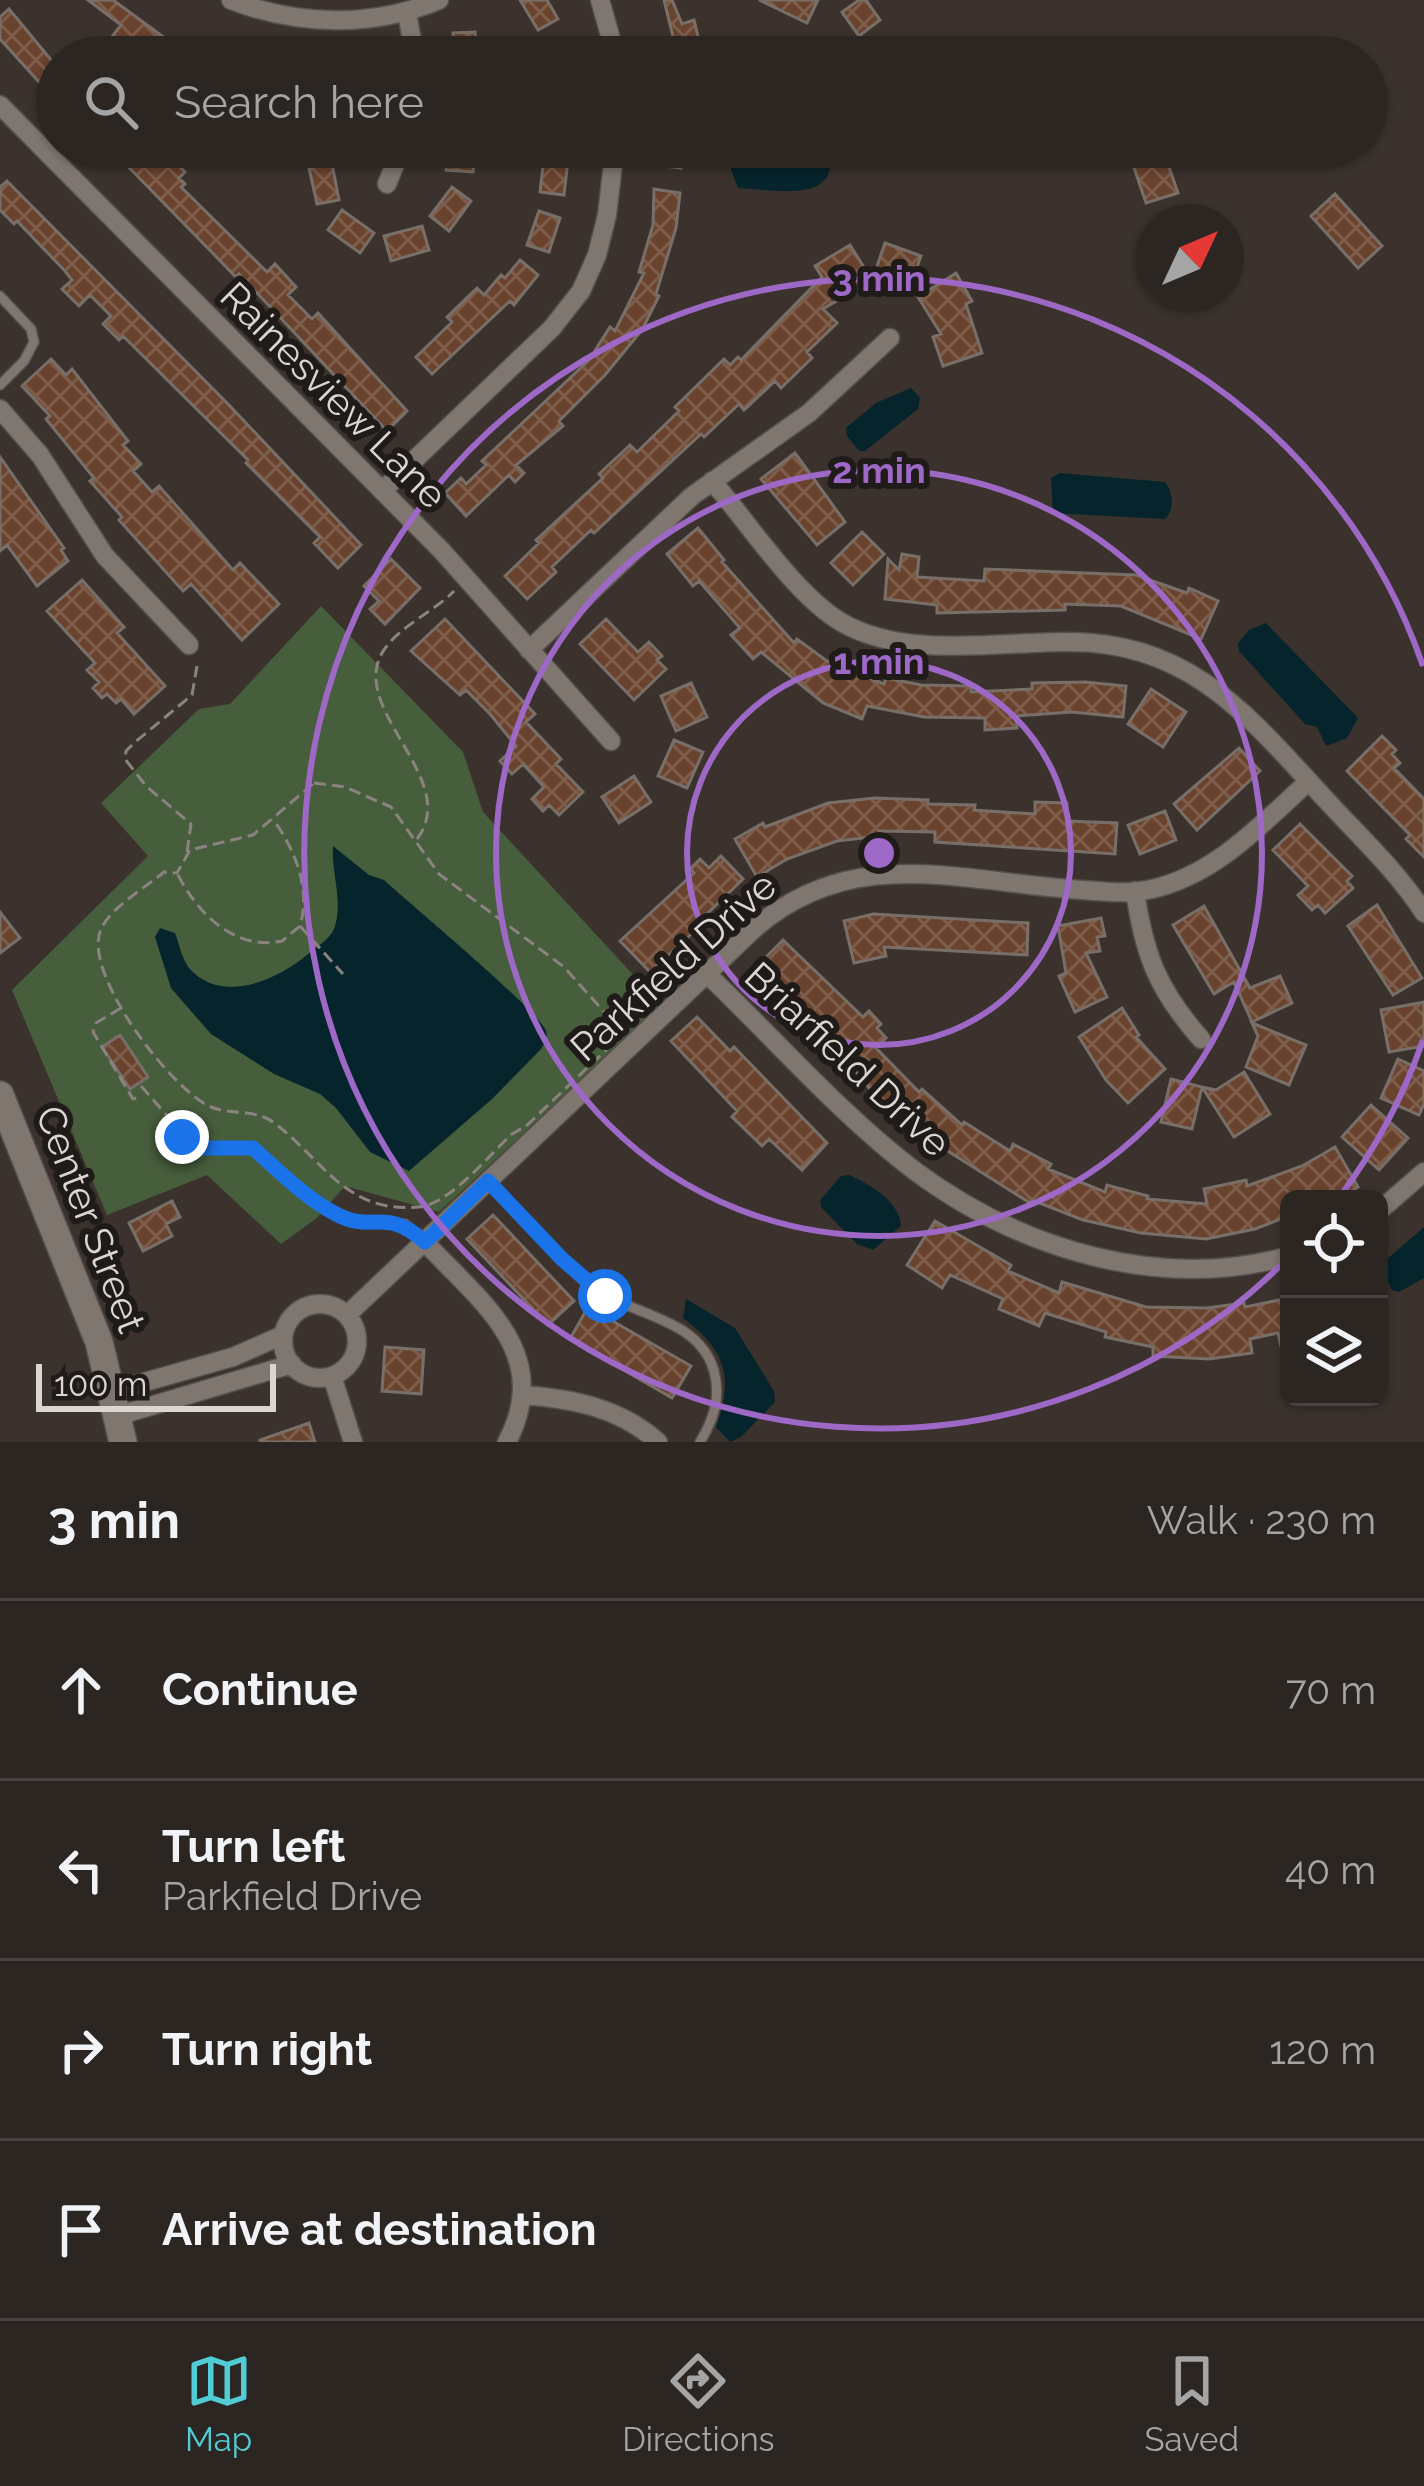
<!DOCTYPE html>
<html lang="en">
<head>
<meta charset="utf-8">
<style>
	body { margin:0; font-family:Raleway,sans-serif; background:#38322f; color:#f1f3f6 }
	.controls { position:absolute; right:36px; bottom:36px; display:grid; overflow:hidden; border-radius:18px; box-shadow:0 3px 9px #0004 }
	.controls button { width:108px; height:108px; display:grid; place-items:center; padding:0; border:0; border-bottom:3px solid #484340; background:#2c2622; color:#f1f3f6; font:60px sans-serif }
	.compass { position:absolute; left:1136px; top:204px; width:108px; height:108px; border-radius:50%; background:#2c2622; box-shadow:0 3px 9px #0004; rotate:46deg }
	.scale { position:absolute; left:36px; bottom:30px; width:240px; box-sizing:border-box; padding-left:12px; border:6px solid #dcd6d3; border-top:0; font-size:33px; line-height:42px; white-space:nowrap; color:#dcd6d3; -webkit-text-stroke:9px #1f1b19; paint-order:stroke }
	.stop { position:absolute; width:36px; height:36px; margin:-27px; border:9px solid #1a73e8; border-radius:50%; background:#fff }
	.stop.end { background:#1a73e8; border-color:#fff; box-shadow:0 3px 12px #0008 }
	.list { margin:0; padding:0; list-style:none }
	h2 { display:flex; justify-content:space-between; align-items:center; height:156px; margin:0; padding:0 48px; font-size:51px }
	h2 small { font-size:39px; font-weight:400; color:#a6a5a5 }
	.list li { display:grid; grid-template-columns:78px 1fr auto; gap:36px; align-items:center; box-sizing:border-box; height:180px; padding:0 48px; border-top:3px solid #484340 }
	.list b { display:block; font-size:45px; white-space:nowrap }
	.list p { margin:0; font-size:39px; white-space:nowrap; color:#a6a5a5 }
	.list em { font-size:39px; font-style:normal; color:#a6a5a5 }
	.icon { flex:none; width:66px; height:66px; fill:none; stroke:currentColor; stroke-width:2; stroke-linecap:round; stroke-linejoin:round }
	.map { position:relative; flex:none; width:1424px; height:1442px; overflow:hidden }
	.search { position:absolute; background:#2c2622; box-shadow:0 3px 9px #0004; left:36px; right:36px; top:36px; height:132px; display:flex; align-items:center; gap:30px; box-sizing:border-box; padding:0 42px; border-radius:66px; color:#a6a5a5; font-size:45px }
	.sheet { height:876px; background:#2c2622 }
	nav { display:flex; justify-content:space-around; align-items:center; box-sizing:border-box; height:168px; border-top:3px solid #484340; background:#2c2622; font-size:33px; color:#a6a5a5 }
	nav a { display:grid; justify-items:center; gap:6px }
	nav .on { color:#51ccd4 }
	.map>svg:first-child { display:block }
	.park { fill:#475e3c }
	.water { fill:#06242c }
	.building { fill:url(#building-cross-hatch); stroke:#796f69; stroke-width:3 }
	.lines { fill:none; stroke-linecap:round; stroke-linejoin:round }
	.lane-casing { stroke:#564f4b; stroke-width:12 }
	.street-casing { stroke:#564f4b; stroke-width:21 }
	.secondary-casing { stroke:#564f4b; stroke-width:30 }
	.path { stroke:#8b837f; stroke-width:3; stroke-dasharray:12 6; stroke-linecap:butt }
	.lane { stroke:#807670; stroke-width:9 }
	.street { stroke:#807670; stroke-width:18 }
	.secondary { stroke:#807670; stroke-width:27 }
	.route { stroke:#1a73e8; stroke-width:15 }
	.ring { fill:none; stroke:#9d68c6; stroke-width:6 }
	.labels { text-anchor:middle; stroke-width:12; stroke-linejoin:round; paint-order:stroke }
	.street-label { font-size:39px; fill:#dcd6d3; stroke:#1f1b19 }
	.centre { fill:#9d68c6; stroke:#1f1b19; stroke-width:6 }
	.ring-label { font-size:36px; text-anchor:middle; font-weight:bold; fill:#9d68c6; stroke:#1f1b19; stroke-width:12; stroke-linejoin:round; paint-order:stroke }
</style>
</head>
<body>
<div class="map">
<svg width="1424" height="1442" viewBox="0 0 1424 1442">
	<defs>
		<pattern id="building-cross-hatch" width="8" height="8" patternUnits="userSpaceOnUse" patternTransform="scale(3)"><rect width="8" height="8" fill="#6a432e"/><path d="M0 0l8 8M0 8l8-8" fill="none" stroke="#7f5d4b"/></pattern>
	</defs>
	<rect width="100%" height="100%" fill="#3b322d"/>
	<path class="park" d="M 321,606 L 463,752 L 483,812 L 661,1005 L 439,1212 L 345,1186 L 317,1218 L 281,1244 L 207,1175 L 107,1215 L 12,990 L 148,856 L 101,803 L 199,709 L 230,704 Z"/>
	<path class="water" d="M 734,147 L 827,147 C 846,205 774,190 738,188 L 730,167 Z
		M 911,388 L 920,398 L 918,409 L 865,451 L 859,451 L 847,436 L 846,428 L 876,403 Z
		M 1060,473 L 1165,482 C 1173,491 1175,510 1165,519 L 1053,513 L 1051,478 Z
		M 1266,623 L 1358,718 L 1347,738 L 1326,746 L 1317,727 L 1305,724 L 1239,651 L 1238,643 L 1249,630 Z
		M 333,846 L 369,875 L 384,880 C 409,903 540,1012 546,1031 C 548,1040 545,1042 541,1049 L 492,1099 L 409,1171 L 370,1152 L 336,1108 L 320,1094 L 274,1074 L 211,1034 L 171,988 L 155,937 L 160,928 L 175,933 C 179,944 182,959 189,968 C 221,1005 277,980 307,955 C 315,948 330,939 334,929 C 344,901 331,874 333,846 Z
		M 849,1175 C 871,1185 899,1201 901,1226 L 873,1250 L 857,1244 L 821,1207 L 820,1200 L 841,1176 Z
		M 1424,1227 L 1424,1278 L 1399,1292 L 1392,1290 L 1379,1266 Z
		M 686,1299 L 735,1328 L 774,1391 L 775,1402 L 741,1437 L 730,1442 L 716,1427 C 734,1377 726,1350 683,1318 Z"/>
	<path class="building" d="M 88,0 L 113,0 L 173,44 L 207,57 L 153,57 L 128,39 L 123,47 L 111,38 L 121,25 Z
		M 520,0 L 547,0 L 558,19 L 538,30 Z
		M 664,0 L 672,0 L 682,24 L 694,20 L 703,57 L 678,57 Z
		M 759,0 L 818,0 L 807,23 Z
		M 859,0 L 866,0 L 880,20 L 859,36 L 842,12 Z
		M 9,9 L 57,67 L 57,87 L 50,94 L 0,39 L 0,17 Z
		M 475,32 L 477,57 L 455,57 L 453,33 Z
		M 109,147 L 142,147 L 153,159 L 163,150 L 185,172 L 179,178 L 185,184 L 181,187 L 267,272 L 275,264 L 296,287 L 288,295 L 312,319 L 318,313 L 407,411 L 387,431 L 239,274 L 236,277 Z
		M 448,147 L 476,147 L 473,172 L 446,170 Z
		M 659,147 L 692,147 L 689,161 L 682,160 L 681,168 L 656,165 Z
		M 1127,147 L 1162,147 L 1178,193 L 1146,203 Z
		M 544,157 L 568,160 L 564,195 L 540,192 Z
		M 332,164 L 339,200 L 317,204 L 309,168 Z
		M 7,181 L 229,405 L 361,545 L 338,568 L 314,543 L 320,537 L 246,463 L 248,460 L 123,336 L 119,340 L 103,324 L 111,316 L 90,295 L 79,306 L 62,289 L 72,280 L 65,271 L 17,221 L 14,224 L 0,210 L 0,187 Z
		M 452,187 L 471,201 L 449,231 L 430,216 Z
		M 654,189 L 680,193 L 676,228 L 656,294 L 659,296 L 642,330 L 605,375 L 559,421 L 563,426 L 516,465 L 524,473 L 515,482 L 509,475 L 466,516 L 445,493 L 461,478 L 466,484 L 486,465 L 482,461 L 589,360 L 610,327 L 615,331 L 644,273 L 639,272 L 653,225 Z
		M 1335,194 L 1382,246 L 1358,268 L 1311,216 Z
		M 342,210 L 374,233 L 360,253 L 328,230 Z
		M 539,211 L 560,218 L 549,252 L 527,245 Z
		M 422,226 L 429,250 L 391,261 L 384,236 Z
		M 885,243 L 921,256 L 911,285 L 875,272 Z
		M 850,245 L 872,280 L 823,309 L 837,323 L 807,352 L 812,358 L 781,388 L 775,381 L 744,410 L 739,404 L 704,437 L 701,434 L 594,533 L 591,530 L 552,567 L 556,572 L 527,599 L 505,576 L 539,543 L 536,540 L 603,478 L 599,474 L 630,445 L 637,452 L 679,411 L 675,407 L 724,359 L 730,365 L 738,357 L 741,360 L 822,277 L 815,266 Z
		M 520,260 L 538,275 L 514,305 L 510,301 L 432,374 L 416,357 L 452,322 L 447,317 L 477,288 L 484,295 L 501,275 L 505,278 Z
		M 956,273 L 972,301 L 966,304 L 982,353 L 943,366 L 933,337 L 941,334 L 918,297 Z
		M 51,359 L 66,375 L 72,369 L 128,441 L 123,445 L 141,464 L 133,471 L 152,492 L 159,486 L 233,570 L 240,563 L 279,604 L 242,640 L 191,584 L 183,591 L 119,520 L 122,517 L 90,481 L 94,478 L 46,419 L 50,416 L 22,386 Z
		M 795,453 L 845,522 L 817,545 L 761,479 Z
		M 0,457 L 64,548 L 61,550 L 68,561 L 37,586 L 7,545 L 0,551 Z
		M 698,528 L 724,560 L 722,562 L 794,643 L 797,639 L 827,661 L 884,684 L 886,678 L 921,685 L 971,686 L 971,692 L 1032,689 L 1032,683 L 1085,682 L 1126,686 L 1123,717 L 1072,712 L 1016,716 L 1017,728 L 985,730 L 985,718 L 924,717 L 867,706 L 862,719 L 823,703 L 761,652 L 753,659 L 731,635 L 740,628 L 699,581 L 693,586 L 667,554 Z
		M 862,532 L 884,554 L 853,585 L 831,563 Z
		M 902,554 L 919,557 L 917,577 L 984,581 L 985,569 L 1136,575 L 1187,593 L 1189,588 L 1218,601 L 1201,639 L 1121,606 L 1065,604 L 1065,610 L 937,613 L 937,605 L 885,599 L 888,559 L 899,570 Z
		M 391,559 L 420,588 L 385,624 L 370,609 L 379,601 L 364,586 Z
		M 82,580 L 124,627 L 117,633 L 165,686 L 134,714 L 121,699 L 116,703 L 107,694 L 102,698 L 93,688 L 99,682 L 87,670 L 95,663 L 47,611 Z
		M 445,619 L 535,714 L 526,722 L 561,759 L 556,764 L 583,792 L 559,815 L 549,805 L 543,811 L 532,799 L 544,787 L 523,764 L 512,774 L 500,761 L 516,746 L 490,714 L 466,690 L 460,695 L 411,651 Z
		M 606,619 L 638,652 L 649,642 L 662,656 L 657,660 L 666,669 L 634,700 L 580,644 Z
		M 691,683 L 707,717 L 676,731 L 661,696 Z
		M 1151,689 L 1186,712 L 1163,747 L 1128,724 Z
		M 1382,736 L 1396,750 L 1392,754 L 1400,763 L 1394,768 L 1424,799 L 1424,857 L 1406,839 L 1410,835 L 1347,771 Z
		M 674,740 L 703,752 L 687,788 L 658,776 Z
		M 1239,748 L 1260,771 L 1197,830 L 1174,804 Z
		M 634,776 L 651,802 L 619,823 L 602,797 Z
		M 875,798 L 928,800 L 928,804 L 975,805 L 974,810 L 1035,814 L 1035,802 L 1067,803 L 1067,821 L 1117,823 L 1115,854 L 935,842 L 935,832 L 879,831 L 880,836 L 837,841 L 787,859 L 757,877 L 735,839 L 763,823 L 765,827 L 828,803 Z
		M 1165,811 L 1176,840 L 1140,854 L 1128,825 Z
		M 1300,824 L 1352,876 L 1347,881 L 1353,888 L 1325,913 L 1318,905 L 1312,910 L 1298,895 L 1308,886 L 1273,850 Z
		M 721,856 L 743,879 L 707,914 L 710,917 L 650,972 L 620,941 L 694,873 L 690,869 L 700,859 L 709,868 Z
		M 1377,905 L 1422,978 L 1393,995 L 1348,926 Z
		M 1204,906 L 1250,988 L 1280,976 L 1292,1003 L 1252,1022 L 1234,982 L 1214,994 L 1173,925 Z
		M 0,912 L 20,938 L 0,953 Z
		M 873,914 L 1028,923 L 1027,955 L 884,947 L 886,956 L 854,963 L 844,921 Z
		M 1101,918 L 1105,936 L 1097,937 L 1100,951 L 1086,953 L 1107,997 L 1075,1012 L 1059,976 L 1066,973 L 1058,926 Z
		M 783,940 L 863,1017 L 869,1011 L 881,1024 L 877,1028 L 886,1038 L 876,1048 L 919,1092 L 922,1089 L 962,1125 L 964,1122 L 1010,1151 L 1013,1144 L 1051,1164 L 1048,1169 L 1105,1192 L 1107,1185 L 1148,1196 L 1147,1199 L 1207,1204 L 1204,1189 L 1246,1180 L 1247,1186 L 1302,1166 L 1335,1147 L 1358,1187 L 1337,1199 L 1289,1199 L 1289,1216 L 1255,1229 L 1206,1239 L 1141,1233 L 1083,1220 L 1032,1200 L 1030,1203 L 932,1141 L 929,1144 L 887,1108 L 820,1033 L 816,1036 L 752,971 Z
		M 1424,1002 L 1424,1046 L 1389,1052 L 1381,1010 Z
		M 1122,1008 L 1139,1035 L 1136,1037 L 1165,1069 L 1128,1103 L 1106,1080 L 1079,1037 Z
		M 697,1017 L 730,1051 L 734,1047 L 827,1143 L 802,1170 L 769,1139 L 762,1146 L 732,1117 L 737,1111 L 671,1041 Z
		M 1252,1023 L 1306,1045 L 1289,1085 L 1246,1067 L 1258,1036 Z
		M 120,1035 L 148,1077 L 130,1089 L 102,1047 Z
		M 1398,1059 L 1424,1071 L 1424,1104 L 1419,1115 L 1381,1098 Z
		M 1244,1072 L 1270,1114 L 1234,1137 L 1202,1087 L 1216,1090 Z
		M 1171,1079 L 1202,1087 L 1192,1129 L 1161,1122 Z
		M 1371,1105 L 1408,1138 L 1379,1170 L 1342,1137 Z
		M 172,1201 L 180,1217 L 166,1224 L 172,1236 L 143,1251 L 129,1223 Z
		M 493,1215 L 574,1301 L 548,1325 L 467,1239 Z
		M 935,1221 L 1011,1265 L 1008,1271 L 1059,1293 L 1062,1282 L 1146,1307 L 1207,1308 L 1244,1303 L 1245,1307 L 1289,1298 L 1289,1359 L 1284,1360 L 1278,1333 L 1250,1339 L 1252,1353 L 1209,1359 L 1153,1356 L 1153,1347 L 1105,1337 L 1106,1332 L 1045,1313 L 1039,1326 L 999,1309 L 1003,1299 L 950,1275 L 942,1288 L 907,1265 Z
		M 588,1307 L 691,1366 L 672,1398 L 570,1339 Z
		M 385,1347 L 424,1350 L 421,1394 L 382,1391 Z
		M 309,1423 L 315,1442 L 260,1442 L 260,1440 Z"/>
	<g class="lines">
		<g class="lane-casing">
			<path id="lane" d="M 0,296 L 31,329 L 34,342 L 24,361 L 0,385
				M 253,1148 L 298,1188 L 337,1215 L 351,1220 L 405,1224 L 425,1242
				M 487,1181 C 520,1215 551,1252 587,1283 C 626,1316 698,1315 714,1371 C 721,1397 714,1419 700,1442"/>
		</g>
		<g class="street-casing">
			<path id="street" d="M 231,0 C 298,26 372,28 439,0
				M 600,0 L 616,57
				M 407,13 L 415,57
				M 0,105 L 442,551 L 611,741
				M 387,184 L 402,147
				M 0,409 L 40,455 L 105,556 L 189,645
				M 712,481 C 748,522 795,595 841,622 C 903,659 997,642 1066,642 C 1191,640 1251,719 1328,802 C 1361,838 1398,872 1424,913
				M 382,491 L 552,328 L 581,291 L 597,255 L 607,215 L 615,147
				M 529,650 L 692,496 L 809,413 L 890,338
				M 1135,891 C 1144,955 1158,990 1201,1039
				M 707,974 C 775,1039 840,1114 915,1171 C 1020,1249 1160,1292 1289,1256
				M 1379,1211 L 1424,1172
				M 425,1242 C 480,1302 554,1352 507,1442
				M283 1341a37 37 0 1 1 74 0a37 37 0 1 1-74 0Z
				M 347,1315 L 755,928 C 851,845 955,880 1070,889 C 1097,891 1126,895 1152,889 C 1217,874 1261,824 1309,781
				M 332,1376 L 353,1442
				M 113,1391 L 233,1357 L 283,1335
				M 524,1395 C 574,1399 620,1408 658,1442
				M 117,1416 L 292,1364"/>
		</g>
		<g class="secondary-casing">
			<path id="secondary" d="M 0,1095 L 99,1342 L 123,1442"/>
		</g>
		<path class="path" d="M 314,783 L 345,787 L 391,807 L 439,874 L 564,967 L 614,1023 L 614,1037 L 605,1051 L 526,1126 L 512,1134 C 489,1155 450,1204 419,1207 C 345,1214 323,1159 273,1122 C 255,1109 231,1115 211,1107 C 172,1091 78,969 102,927 C 113,906 145,888 164,872 L 177,873 L 190,850 L 253,835 Z
			M 417,839 C 462,780 349,711 382,653 C 397,627 434,612 454,591
			M 187,852 L 191,824 L 146,786 L 125,759 L 126,751 L 134,743 L 192,695 L 197,666
			M 178,875 C 198,914 235,951 282,941 L 300,926 C 311,888 295,850 273,819
			M 300,926 L 343,974
			M 121,1008 L 96,1023 L 93,1032 L 133,1099 L 142,1097
			M 141,1086 L 193,1145 L 243,1149"/>
		<use href="#lane" class="lane"/>
		<use href="#street" class="street"/>
		<use href="#secondary" class="secondary"/>
	</g>
	<g class="lines">
		<path class="route" d="M 182,1137 L 200,1148 L 253,1148 C 279,1171 305,1198 336,1214 C 373,1234 385,1206 425,1242 L 488,1181 L 562,1259 L 605,1296"/>
	</g>
	<g class="ring">
		<circle cx="879" cy="853" r="192"/>
		<circle cx="879" cy="853" r="383"/>
		<path d="M1423 1040A575 575 0 0 1 1341 1195M1286 1260A575 575 0 1 1 1423 666"/>
	</g>
	<g class="labels">
		<g class="street-label">
			<text transform="translate(334 395) rotate(45)" y="14">Rainesview Lane</text>
			<text transform="translate(673 966) rotate(-42)" y="14">Parkfield Drive</text>
			<text transform="translate(848 1059) rotate(43)" y="14">Briarfield Drive</text>
			<text transform="translate(91 1219) rotate(69)" y="14">Center Street</text>
		</g>
	</g>
	<circle cx="879" cy="853" r="18" class="centre"/>
	<g class="ring-label">
		<text x="879" y="291">3 min</text>
		<text x="879" y="483">2 min</text>
		<text x="879" y="674">1 min</text>
	</g>
</svg>
<div class="controls">
<button><svg class="icon" aria-label="locate" viewBox="0 0 24 24"><circle cx="12" cy="12" r="6"/><path d="M12 2v4M12 18v4M2 12h4M18 12h4"/></svg></button>
<button><svg class="icon" aria-label="layers" viewBox="0 0 24 24"><path d="M12 4l9 5-9 5-9-5zM3 14l9 5 9-5"/></svg></button>
</div>
<svg class="compass" viewBox="-18 -18 36 36"><path d="M0-13l5 13h-10z" fill="#e53935"/><path d="M0 13l5-13h-10z" fill="#a6a5a5"/></svg>
<div class="scale">100 m</div>
<div class="stop" style="left:605px;top:1296px"></div>
<div class="stop end" style="left:182px;top:1137px"></div>
<div class="search"><svg class="icon" aria-label="search" viewBox="0 0 24 24"><circle cx="10" cy="10" r="6"/><path d="M15 15l6 6"/></svg>Search here</div>
</div>
<section class="sheet">
<h2>3 min<small>Walk · 230 m</small></h2>
<ul class="list">
<li><svg class="icon" aria-label="ahead" viewBox="0 0 24 24"><path d="M12 20V5M6 11l6-6 6 6"/></svg><div><b>Continue</b></div><em>70 m</em></li>
<li><svg class="icon" aria-label="left" viewBox="0 0 24 24"><path d="M17 20v-9H6M10 6l-5 5 5 5"/></svg><div><b>Turn left</b><p>Parkfield Drive</p></div><em>40 m</em></li>
<li><svg class="icon" aria-label="right" viewBox="0 0 24 24"><path d="M7 20v-9h11M14 6l5 5-5 5"/></svg><div><b>Turn right</b></div><em>120 m</em></li>
<li><svg class="icon" aria-label="arrive" viewBox="0 0 24 24"><path d="M6 21V4h12l-3 4 3 4H6"/></svg><div><b>Arrive at destination</b></div></li>
</ul>
</section>
<nav>
<a class="on"><svg class="icon" aria-label="map" viewBox="0 0 24 24"><path d="M3 6l6-2 6 2 6-2v14l-6 2-6-2-6 2zM9 4v14M15 6v14"/></svg>Map</a>
<a><svg class="icon" aria-label="directions" viewBox="0 0 24 24"><path d="M12 3l9 9-9 9-9-9zM9 14v-3h6M13 9l2 2-2 2"/></svg>Directions</a>
<a><svg class="icon" aria-label="saved" viewBox="0 0 24 24"><path d="M7 4h10v16l-5-4-5 4z"/></svg>Saved</a>
</nav>
</body>
</html>
